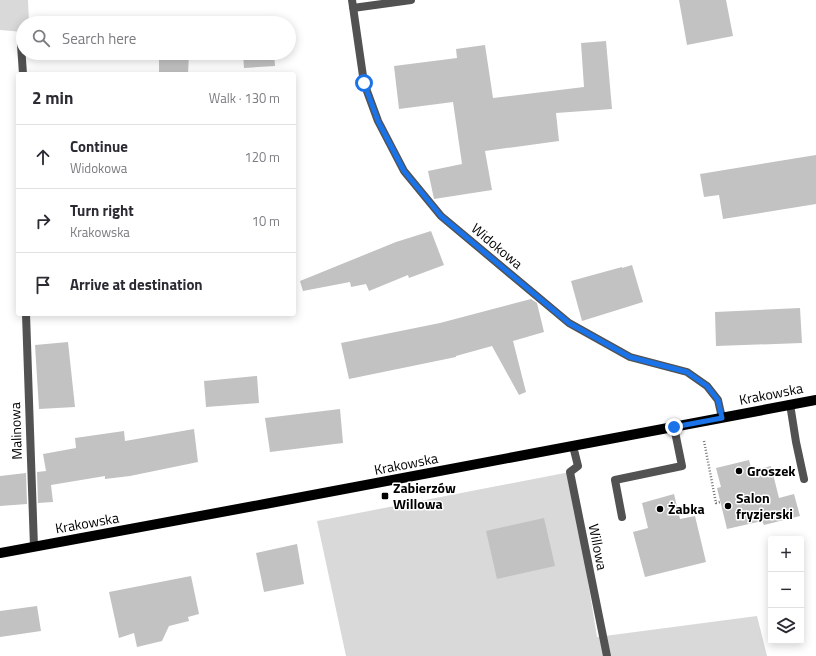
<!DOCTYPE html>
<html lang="en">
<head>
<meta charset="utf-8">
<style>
	body { margin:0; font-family:"Titillium Web",sans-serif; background:#f7f7f7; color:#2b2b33 }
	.controls { position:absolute; right:12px; bottom:12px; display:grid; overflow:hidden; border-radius:4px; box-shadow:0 2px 10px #0003 }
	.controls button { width:36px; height:36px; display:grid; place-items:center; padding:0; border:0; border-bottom:1px solid #e1e1e2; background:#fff; color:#2b2b33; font:20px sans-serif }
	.stop { position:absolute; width:12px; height:12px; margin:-9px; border:3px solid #1a73e8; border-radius:50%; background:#fff }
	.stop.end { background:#1a73e8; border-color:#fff; box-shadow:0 1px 4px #0008 }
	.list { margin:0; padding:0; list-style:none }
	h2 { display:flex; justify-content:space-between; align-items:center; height:52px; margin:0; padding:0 16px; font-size:17px }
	h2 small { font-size:13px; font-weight:400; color:#7c7c81 }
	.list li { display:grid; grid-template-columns:26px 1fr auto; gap:12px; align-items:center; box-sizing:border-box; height:64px; padding:0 16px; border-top:1px solid #e1e1e2 }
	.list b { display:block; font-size:15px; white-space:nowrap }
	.list p { margin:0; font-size:13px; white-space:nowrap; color:#7c7c81 }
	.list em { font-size:13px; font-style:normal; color:#7c7c81 }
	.icon { flex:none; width:22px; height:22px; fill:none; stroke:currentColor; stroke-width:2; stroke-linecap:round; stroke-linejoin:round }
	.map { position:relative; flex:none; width:816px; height:656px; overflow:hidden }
	.search { position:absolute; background:#fff; box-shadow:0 2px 10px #0003; left:16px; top:16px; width:280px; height:44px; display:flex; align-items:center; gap:10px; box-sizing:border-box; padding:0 14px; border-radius:22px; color:#7c7c81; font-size:15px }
	.panel { position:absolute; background:#fff; box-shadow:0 2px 10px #0003; left:16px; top:72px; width:280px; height:244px; border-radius:4px }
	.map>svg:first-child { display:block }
	.green { fill:#d9d9d9 }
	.building { fill:#c2c2c2 }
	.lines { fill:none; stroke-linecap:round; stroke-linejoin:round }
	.path { stroke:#747474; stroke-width:2.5; stroke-dasharray:1 2; stroke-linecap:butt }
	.service { stroke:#525252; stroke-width:8 }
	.minor { stroke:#525252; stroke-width:8 }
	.primary { stroke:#000; stroke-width:10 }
	.route { stroke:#1a73e8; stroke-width:5 }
	.poi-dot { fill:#000; stroke:#fff; stroke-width:1.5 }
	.labels { text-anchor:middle; stroke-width:3; stroke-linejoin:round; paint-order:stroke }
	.street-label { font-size:14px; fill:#000; stroke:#fff }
	.poi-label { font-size:14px; font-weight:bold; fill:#000; stroke:#fff; text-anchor:start }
</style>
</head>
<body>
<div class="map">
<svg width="816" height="656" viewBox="0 0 816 656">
	<rect width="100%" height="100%" fill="#fff"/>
	<path class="green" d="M 0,0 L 28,0 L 29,23 L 23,23 L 23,32 L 0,30 Z
		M 570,472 L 597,637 L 757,616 L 767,656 L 346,656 L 317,521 Z"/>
	<path class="building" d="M 679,0 L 726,0 L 733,36 L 687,45 Z
		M 606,41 L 612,109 L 556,113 L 559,141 L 485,151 L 492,190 L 434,199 L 428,171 L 462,164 L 453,102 L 399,109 L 394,66 L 457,58 L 456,49 L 485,45 L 493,98 L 584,87 L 581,43 Z
		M 159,53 L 189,53 L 188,74 L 159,74 Z
		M 243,53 L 274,53 L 275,66 L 244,68 Z
		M 816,155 L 816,204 L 723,219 L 719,195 L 704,197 L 700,174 Z
		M 431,231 L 444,265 L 409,278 L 408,275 L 369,291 L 366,284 L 351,287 L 350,282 L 303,291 L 300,281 L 396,242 Z
		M 632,265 L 643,302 L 582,321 L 571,281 L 622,267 L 622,268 Z
		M 531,299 L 537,303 L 544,332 L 513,341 L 526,392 L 519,395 L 492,346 L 456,356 L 456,357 L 349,379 L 341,343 L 440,323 Z
		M 800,308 L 802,343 L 716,346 L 715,312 Z
		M 68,342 L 75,407 L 39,409 L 35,345 Z
		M 257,376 L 259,403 L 206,407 L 204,381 Z
		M 340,409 L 343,443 L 270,452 L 265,418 Z
		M 194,429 L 198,462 L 130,476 L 105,479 L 105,476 L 51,485 L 53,502 L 38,503 L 37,472 L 46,471 L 43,454 L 76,448 L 75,438 L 124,431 L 125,441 Z
		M 749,460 L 752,471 L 771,466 L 779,498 L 794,494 L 800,516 L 764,525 L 762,521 L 727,529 L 717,488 L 721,487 L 716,468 Z
		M 26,473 L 27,504 L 0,506 L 0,476 Z
		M 674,494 L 680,519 L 695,516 L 706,562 L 645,577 L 633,532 L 648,528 L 642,503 Z
		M 544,518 L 555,566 L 497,579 L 486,531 Z
		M 297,544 L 304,584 L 264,592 L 256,553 Z
		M 191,576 L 199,614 L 188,617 L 189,621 L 169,626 L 162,641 L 137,647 L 134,633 L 119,638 L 109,592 Z
		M 37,606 L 41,631 L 0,637 L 0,611 Z"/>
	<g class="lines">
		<path class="path" d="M 704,441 L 716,503 L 720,502"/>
		<path class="service" d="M 790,404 L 796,442 L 804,479
			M 622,517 L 615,480 L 682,466 L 674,427"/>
		<path class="minor" d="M 352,0 L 364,83 L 378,121 L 404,171 L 441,216 L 569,323 L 630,357 L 687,372 L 707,386 L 718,400 L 722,418
			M 353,8 L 411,0
			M 21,45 L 23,74
			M 26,314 L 34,547
			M 573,446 L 578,466 L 570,472 L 607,656"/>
		<path class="primary" d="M 0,553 L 265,504 L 816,400"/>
	</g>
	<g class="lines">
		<path class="route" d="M 364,83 L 378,121 L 404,171 L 441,216 L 569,323 L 630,357 L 687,372 L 707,386 L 718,400 L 722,418 L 674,427"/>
	</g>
	<g class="poi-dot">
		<circle cx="739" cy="471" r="4"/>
		<rect x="381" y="492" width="8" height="8" rx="2"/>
		<circle cx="728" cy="506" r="4"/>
		<circle cx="660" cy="509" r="4"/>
	</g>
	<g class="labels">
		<g class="street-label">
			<text transform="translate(497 246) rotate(40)" y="5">Widokowa</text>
			<text transform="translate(771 394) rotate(-11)" y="5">Krakowska</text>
			<text transform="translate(16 431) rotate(-92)" y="5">Malinowa</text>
			<text transform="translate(406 464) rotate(-11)" y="5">Krakowska</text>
			<text transform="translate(87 523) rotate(-10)" y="5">Krakowska</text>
			<text transform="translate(598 547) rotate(79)" y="5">Willowa</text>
		</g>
		<g class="poi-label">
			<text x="747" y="476">Groszek</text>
			<text x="393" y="493">Zabierzów<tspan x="393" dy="16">Willowa</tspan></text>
			<text x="736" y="503">Salon<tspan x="736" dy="16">fryzjerski</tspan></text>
			<text x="668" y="514">Żabka</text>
		</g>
	</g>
</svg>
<div class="controls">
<button>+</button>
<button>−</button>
<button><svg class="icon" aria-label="layers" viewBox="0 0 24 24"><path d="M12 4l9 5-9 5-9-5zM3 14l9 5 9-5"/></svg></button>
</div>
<div class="stop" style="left:364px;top:83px"></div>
<div class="stop end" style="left:674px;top:427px"></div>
<div class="search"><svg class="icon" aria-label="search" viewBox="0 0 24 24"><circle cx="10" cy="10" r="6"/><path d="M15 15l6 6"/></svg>Search here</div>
<section class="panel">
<h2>2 min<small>Walk · 130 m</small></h2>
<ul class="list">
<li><svg class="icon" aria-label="ahead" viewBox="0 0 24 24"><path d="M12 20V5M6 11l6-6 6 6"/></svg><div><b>Continue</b><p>Widokowa</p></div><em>120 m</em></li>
<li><svg class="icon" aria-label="right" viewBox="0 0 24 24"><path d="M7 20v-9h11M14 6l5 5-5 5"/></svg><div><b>Turn right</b><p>Krakowska</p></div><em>10 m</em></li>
<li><svg class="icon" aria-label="arrive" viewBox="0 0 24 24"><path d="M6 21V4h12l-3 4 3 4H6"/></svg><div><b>Arrive at destination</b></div></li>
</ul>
</section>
</div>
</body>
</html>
